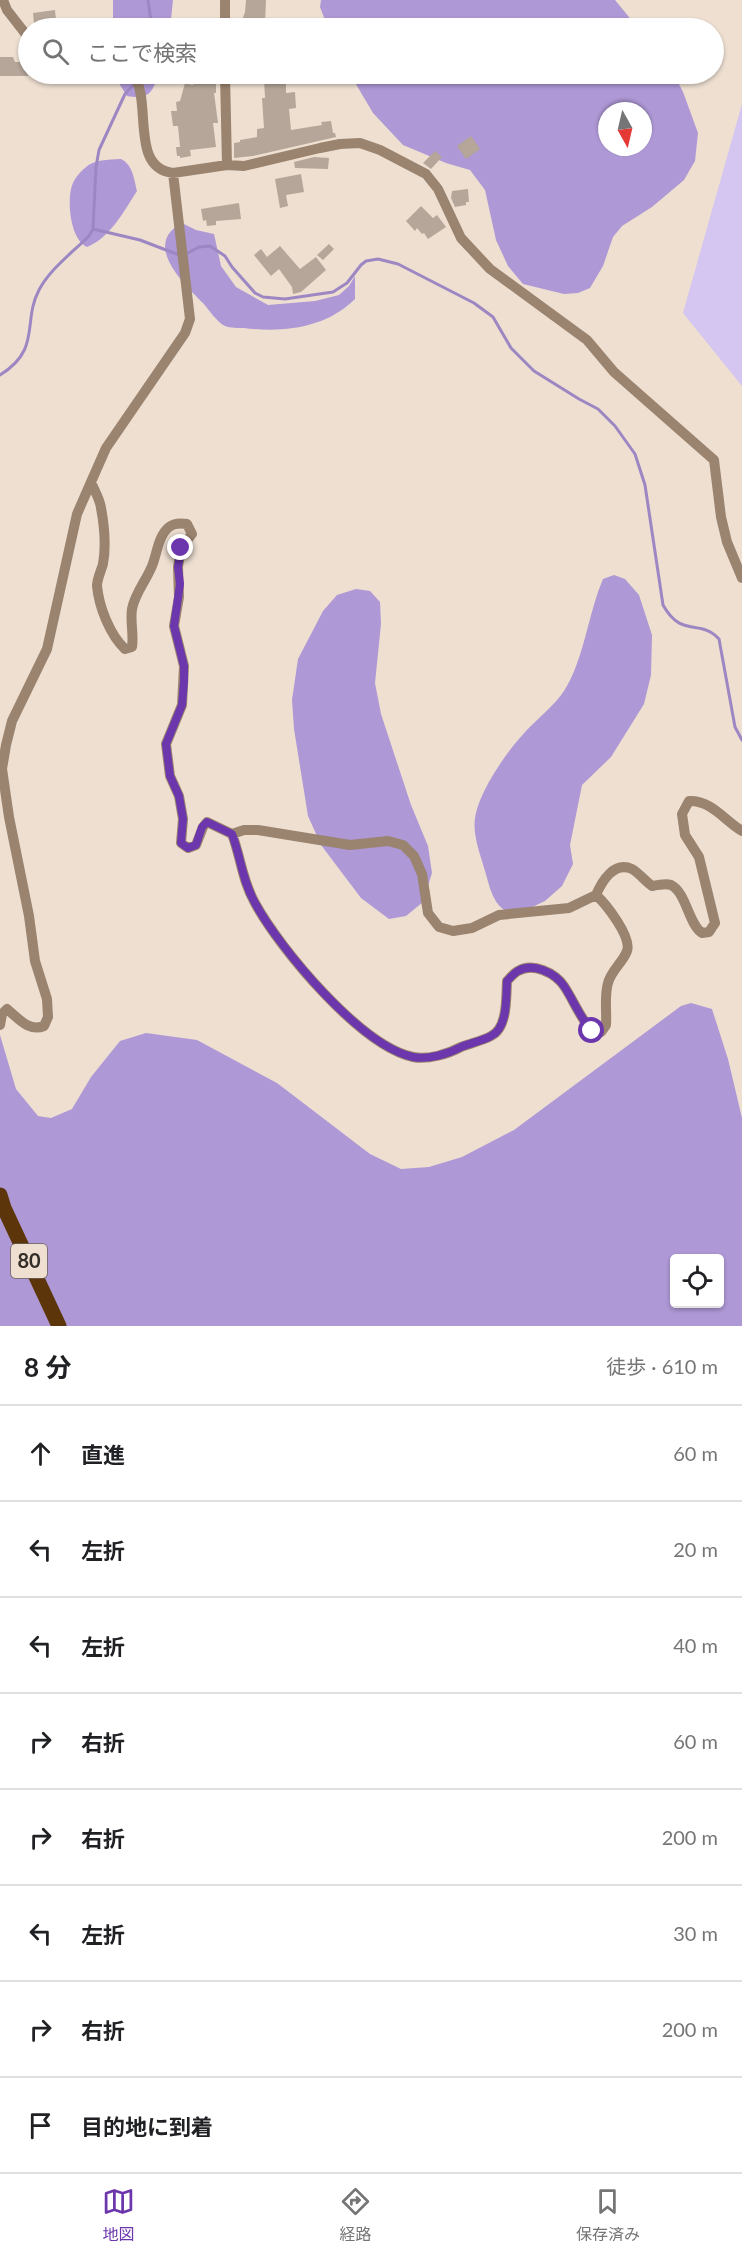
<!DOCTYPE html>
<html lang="ja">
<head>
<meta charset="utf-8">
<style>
	body { margin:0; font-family:Lato,"Noto Sans JP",sans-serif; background:#f6f6f6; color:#202124 }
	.controls { position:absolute; right:18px; bottom:18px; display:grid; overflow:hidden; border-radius:6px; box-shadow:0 2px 4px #0004 }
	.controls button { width:54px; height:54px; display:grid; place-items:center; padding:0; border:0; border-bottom:2px solid #e0e0e0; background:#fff; color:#202124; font:30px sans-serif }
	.compass { position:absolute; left:598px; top:102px; width:54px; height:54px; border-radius:50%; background:#fff; box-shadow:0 2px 4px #0004; rotate:172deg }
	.stop { position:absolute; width:18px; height:18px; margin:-14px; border:4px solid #6c36ac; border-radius:50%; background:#fff }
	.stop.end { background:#6c36ac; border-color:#fff; box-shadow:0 2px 6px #0008 }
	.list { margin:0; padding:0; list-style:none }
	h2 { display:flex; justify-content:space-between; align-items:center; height:78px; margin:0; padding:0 24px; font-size:26px }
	h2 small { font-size:20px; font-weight:400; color:#757577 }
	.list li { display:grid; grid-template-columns:39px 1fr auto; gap:18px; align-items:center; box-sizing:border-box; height:96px; padding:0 24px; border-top:2px solid #e0e0e0 }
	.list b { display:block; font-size:22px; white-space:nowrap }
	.list em { font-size:20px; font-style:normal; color:#757577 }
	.icon { flex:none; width:33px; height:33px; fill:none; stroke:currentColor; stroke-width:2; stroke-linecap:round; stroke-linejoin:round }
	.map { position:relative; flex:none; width:742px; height:1326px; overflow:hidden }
	.search { position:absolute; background:#fff; box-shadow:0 2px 4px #0004; left:18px; right:18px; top:18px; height:66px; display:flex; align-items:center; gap:15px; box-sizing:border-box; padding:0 21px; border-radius:33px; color:#757577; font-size:22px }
	.sheet { height:846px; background:#fff }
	nav { display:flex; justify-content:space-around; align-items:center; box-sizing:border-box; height:84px; border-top:2px solid #e0e0e0; background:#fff; font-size:16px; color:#757577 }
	nav a { display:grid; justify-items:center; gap:3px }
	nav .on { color:#6c36ac }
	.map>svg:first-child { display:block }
	.green { fill:#d4c5f1 }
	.forest { fill:#ae98d5; fill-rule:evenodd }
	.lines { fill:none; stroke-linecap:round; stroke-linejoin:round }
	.stream { stroke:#9d87c3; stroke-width:3 }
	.building { fill:#b5a699 }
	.street { stroke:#9a836f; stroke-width:10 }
	.primary { stroke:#5c360a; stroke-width:15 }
	.route { stroke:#6c36ac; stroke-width:8 }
	.labels { text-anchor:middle; stroke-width:5; stroke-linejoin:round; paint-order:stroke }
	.shield { fill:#eedfd1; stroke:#6b625b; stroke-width:1.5 }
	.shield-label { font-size:20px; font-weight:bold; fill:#332d28 }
</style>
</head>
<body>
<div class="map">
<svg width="742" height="1326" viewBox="0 0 742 1326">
	<rect width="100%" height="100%" fill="#eedfd1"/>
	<path class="green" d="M 742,104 L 742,386 L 683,313 Z"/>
	<path class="forest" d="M 113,0 L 173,0 L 170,28 L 113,28 Z
		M 321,0 L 615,0 L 638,28 L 328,28 L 320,7 Z
		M 118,74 L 158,74 C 153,93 148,100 127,96 L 120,85 Z
		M 350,74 L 674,74 L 683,92 L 698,133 L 695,161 L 684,180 L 652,207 L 622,226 L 613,237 L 603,266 L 590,288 L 578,293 L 564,294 L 523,284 L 508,266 L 496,240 L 485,190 L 470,170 L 446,163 L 403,145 L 373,113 ZM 607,111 L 643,111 L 643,147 L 607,147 Z
		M 121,159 C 133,165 134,179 137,191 C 124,211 110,238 87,247 C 70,240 66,198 73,183 C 75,178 81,171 85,168 C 94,159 108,160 121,159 Z
		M 182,223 L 196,230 L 214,234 L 221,266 L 236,287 L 268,305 L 315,301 L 339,295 L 349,286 L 355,276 L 355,299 C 326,328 283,333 244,328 C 239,328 230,328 225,326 C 217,322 209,310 203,303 C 183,283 142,244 182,223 Z
		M 614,575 L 625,579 L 639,595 L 652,635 L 651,675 L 644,704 L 611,757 L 582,785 L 570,845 L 573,864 L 562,886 L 545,901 L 526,910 L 509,913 C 493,905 490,888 485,871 C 480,853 471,832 476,813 C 482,787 508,750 526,731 C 538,718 554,706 564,691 C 584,660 588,614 603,579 Z
		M 356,589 L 370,591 L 380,602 L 381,624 L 375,683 L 381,714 L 411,805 L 428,846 L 432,873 L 423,902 L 406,916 L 389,919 L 361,898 L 321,845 L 308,816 L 294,729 L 292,700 L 298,659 L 323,611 L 337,595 Z
		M 691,1003 L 712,1009 L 728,1059 L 742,1118 L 742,1326 L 0,1326 L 0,1035 L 16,1089 L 38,1116 L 51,1118 L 72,1109 L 91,1077 L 120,1041 L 146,1033 L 197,1040 L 277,1083 L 370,1154 L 401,1169 L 429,1167 L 462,1157 L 514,1130 L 681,1006 ZM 674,1258 L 720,1258 L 720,1304 L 674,1304 Z"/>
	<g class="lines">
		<path class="stream" d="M 148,0 L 152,28
			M 93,229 L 140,240 L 179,255
			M 186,254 L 199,247 L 210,246 L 225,256 L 232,267 L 255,293 L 263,297 L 285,299 L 333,292 L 347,283 L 361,265 L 366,261 L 378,259 L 398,264 L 474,303 L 493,317 L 511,348 L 534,371 L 579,399 L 598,409 L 615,426 L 635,454 L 645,485 L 663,605 C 682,639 700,618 719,639 L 735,727 L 742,740
			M 0,375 C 42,349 22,322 39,290 C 50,269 73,252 89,236 L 93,229 L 96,167 L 99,150 L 125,94 L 134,84"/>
	</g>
	<path class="building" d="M 246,0 L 266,0 L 265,24 L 252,26 L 251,28 L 240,26 L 245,12 Z
		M 55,10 L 56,20 L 34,23 L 33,13 Z
		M 0,57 L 13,57 L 15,62 L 28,62 L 28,76 L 0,76 Z
		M 193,77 L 216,77 L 216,93 L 214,93 L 218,123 L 213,123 L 216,147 L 190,150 L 191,156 L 180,158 L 180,156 L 177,156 L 176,147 L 180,147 L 178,126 L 173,126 L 171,111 L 177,111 L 176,102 L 180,101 L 185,83 L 193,85 Z
		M 272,78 L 272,84 L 286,83 L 286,93 L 295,92 L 296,108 L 289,109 L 291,130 L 322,125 L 321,122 L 331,121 L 333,133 L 335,133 L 336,137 L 253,156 L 234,158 L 234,143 L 240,142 L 240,140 L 257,137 L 257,129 L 264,128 L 262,98 L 265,98 L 264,79 Z
		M 471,136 L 480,149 L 466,159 L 457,146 Z
		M 435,151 L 442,157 L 431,169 L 423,163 Z
		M 314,157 L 329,158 L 328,169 L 295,168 L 294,162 Z
		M 301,174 L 304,192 L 286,195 L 288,206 L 280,208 L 275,179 Z
		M 468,189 L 469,202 L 466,202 L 466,205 L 455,207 L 451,198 L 452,191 Z
		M 239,203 L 241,219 L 216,221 L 216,225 L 207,226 L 206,220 L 203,221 L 201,209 Z
		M 421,206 L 433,218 L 437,215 L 446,227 L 428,239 L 424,233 L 422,234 L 417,228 L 415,231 L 406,221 Z
		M 329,244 L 334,249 L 323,260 L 317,255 Z
		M 280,246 L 300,269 L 316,257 L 326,270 L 301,292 L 293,294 L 292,287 L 279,269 L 271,276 L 254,255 L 261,249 L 267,257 Z"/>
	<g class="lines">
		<path class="street" d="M 3,0 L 7,10 L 28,37
			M 225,0 L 225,28
			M 133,74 C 153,101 129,168 173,173 L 227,165 L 244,166 L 320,148 L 340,144 L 360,143 L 380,150 L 426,174 L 438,189 L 461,238 L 490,269 L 587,340 L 614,372 L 714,460 L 721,517 L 727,542 L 742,578
			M 225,74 L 227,165
			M 91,482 C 94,490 100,499 101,508 C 104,524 106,547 103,564 C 101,571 97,579 97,586 C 99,607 110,635 125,649 L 132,647 C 134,634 130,622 132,609 C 135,593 146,581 152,566 C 157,554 158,536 169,527 C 174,523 181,523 187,524 L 192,534 L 181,548 L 178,567 L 179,597 L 174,626 L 184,666 L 182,705 L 166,744 L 170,776 L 179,796 L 183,819 L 181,843 L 188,848 L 196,845 L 203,827 L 207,822 L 232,834 L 244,830 L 258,830 L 350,845 L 388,841 L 403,845 L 414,856 L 422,874 L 428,913 L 439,927 L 453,931 L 472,928 L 499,915 L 569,908 L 596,895 C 602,881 614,861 632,869 C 639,873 645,881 652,886 C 657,885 666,883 671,885 C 686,892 689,925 702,933 L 709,932 L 715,923 L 699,857 L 685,835 L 682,814 L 689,801 C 711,800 724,820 742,831
			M 232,834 C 241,858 242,880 255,903 C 280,949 361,1046 413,1057 C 428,1060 448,1054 461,1047 C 471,1043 482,1041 491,1036 C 508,1028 506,997 507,981 C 510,978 514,973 518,971 C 533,962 555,973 564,986 C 574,1001 580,1018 592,1031 L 601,1032 L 606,1025 C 607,1011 604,997 608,983 C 611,971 623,962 627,951 C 632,937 606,904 596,895
			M 0,1025 L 2,1014 L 7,1009 C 19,1019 29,1032 44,1026 L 48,1017 L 47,999 L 35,961 L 29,916 L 9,817 L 2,769 L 6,745 L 12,721 L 47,649 L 77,514 L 91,482 L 106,448 L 185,333 L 190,319 L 173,173"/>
		<path class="primary" d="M 0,1195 L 4,1208 L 59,1326"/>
	</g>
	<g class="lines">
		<path class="route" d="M 181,548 L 178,567 L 180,584 L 174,626 L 184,666 L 184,681 L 182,705 L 166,744 L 170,776 L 179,796 L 183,819 L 181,843 L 188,848 L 196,845 L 202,827 L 207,822 L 232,834 C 241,858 242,880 255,903 C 280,949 361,1046 413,1057 C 428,1060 448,1054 461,1047 C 471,1043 482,1041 491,1036 C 508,1028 506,997 507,981 C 510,978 514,973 518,971 C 533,962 555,973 564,986 C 574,1001 580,1018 592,1031"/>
	</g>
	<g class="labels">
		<rect class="shield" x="11" y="1244" width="36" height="34" rx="4.5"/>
		<g class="shield-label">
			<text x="29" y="1268">80</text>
		</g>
	</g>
</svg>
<div class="controls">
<button><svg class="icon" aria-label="locate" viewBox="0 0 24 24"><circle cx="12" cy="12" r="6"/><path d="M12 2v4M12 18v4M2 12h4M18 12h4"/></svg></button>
</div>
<svg class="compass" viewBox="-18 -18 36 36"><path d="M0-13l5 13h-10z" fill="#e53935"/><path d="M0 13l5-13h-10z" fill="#757577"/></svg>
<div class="stop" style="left:592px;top:1031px"></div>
<div class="stop end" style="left:181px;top:548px"></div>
<div class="search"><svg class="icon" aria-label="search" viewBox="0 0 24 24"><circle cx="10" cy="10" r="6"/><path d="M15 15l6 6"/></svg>ここで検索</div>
</div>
<section class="sheet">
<h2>8 分<small>徒歩 · 610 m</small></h2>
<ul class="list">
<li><svg class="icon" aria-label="ahead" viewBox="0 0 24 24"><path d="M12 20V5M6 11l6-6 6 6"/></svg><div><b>直進</b></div><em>60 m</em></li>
<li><svg class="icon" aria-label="left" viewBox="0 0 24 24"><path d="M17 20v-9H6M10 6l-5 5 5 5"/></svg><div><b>左折</b></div><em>20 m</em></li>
<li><svg class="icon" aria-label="left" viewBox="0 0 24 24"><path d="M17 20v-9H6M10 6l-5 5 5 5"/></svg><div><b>左折</b></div><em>40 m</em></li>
<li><svg class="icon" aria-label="right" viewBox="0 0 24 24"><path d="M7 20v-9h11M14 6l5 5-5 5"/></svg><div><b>右折</b></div><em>60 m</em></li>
<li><svg class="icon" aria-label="right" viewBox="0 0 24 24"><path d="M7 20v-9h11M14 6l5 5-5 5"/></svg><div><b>右折</b></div><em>200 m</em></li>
<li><svg class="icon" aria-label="left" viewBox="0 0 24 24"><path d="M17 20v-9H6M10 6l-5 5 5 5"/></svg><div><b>左折</b></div><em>30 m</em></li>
<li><svg class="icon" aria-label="right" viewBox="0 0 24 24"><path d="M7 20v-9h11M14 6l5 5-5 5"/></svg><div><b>右折</b></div><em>200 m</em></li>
<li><svg class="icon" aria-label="arrive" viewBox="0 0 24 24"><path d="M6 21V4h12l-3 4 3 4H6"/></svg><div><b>目的地に到着</b></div></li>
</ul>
</section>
<nav>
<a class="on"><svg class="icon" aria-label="map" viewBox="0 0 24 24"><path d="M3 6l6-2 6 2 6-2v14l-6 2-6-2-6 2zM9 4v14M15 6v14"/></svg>地図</a>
<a><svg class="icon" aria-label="directions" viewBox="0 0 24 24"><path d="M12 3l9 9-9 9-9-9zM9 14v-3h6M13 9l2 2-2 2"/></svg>経路</a>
<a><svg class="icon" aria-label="saved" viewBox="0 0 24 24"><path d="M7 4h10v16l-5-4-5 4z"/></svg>保存済み</a>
</nav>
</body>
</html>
